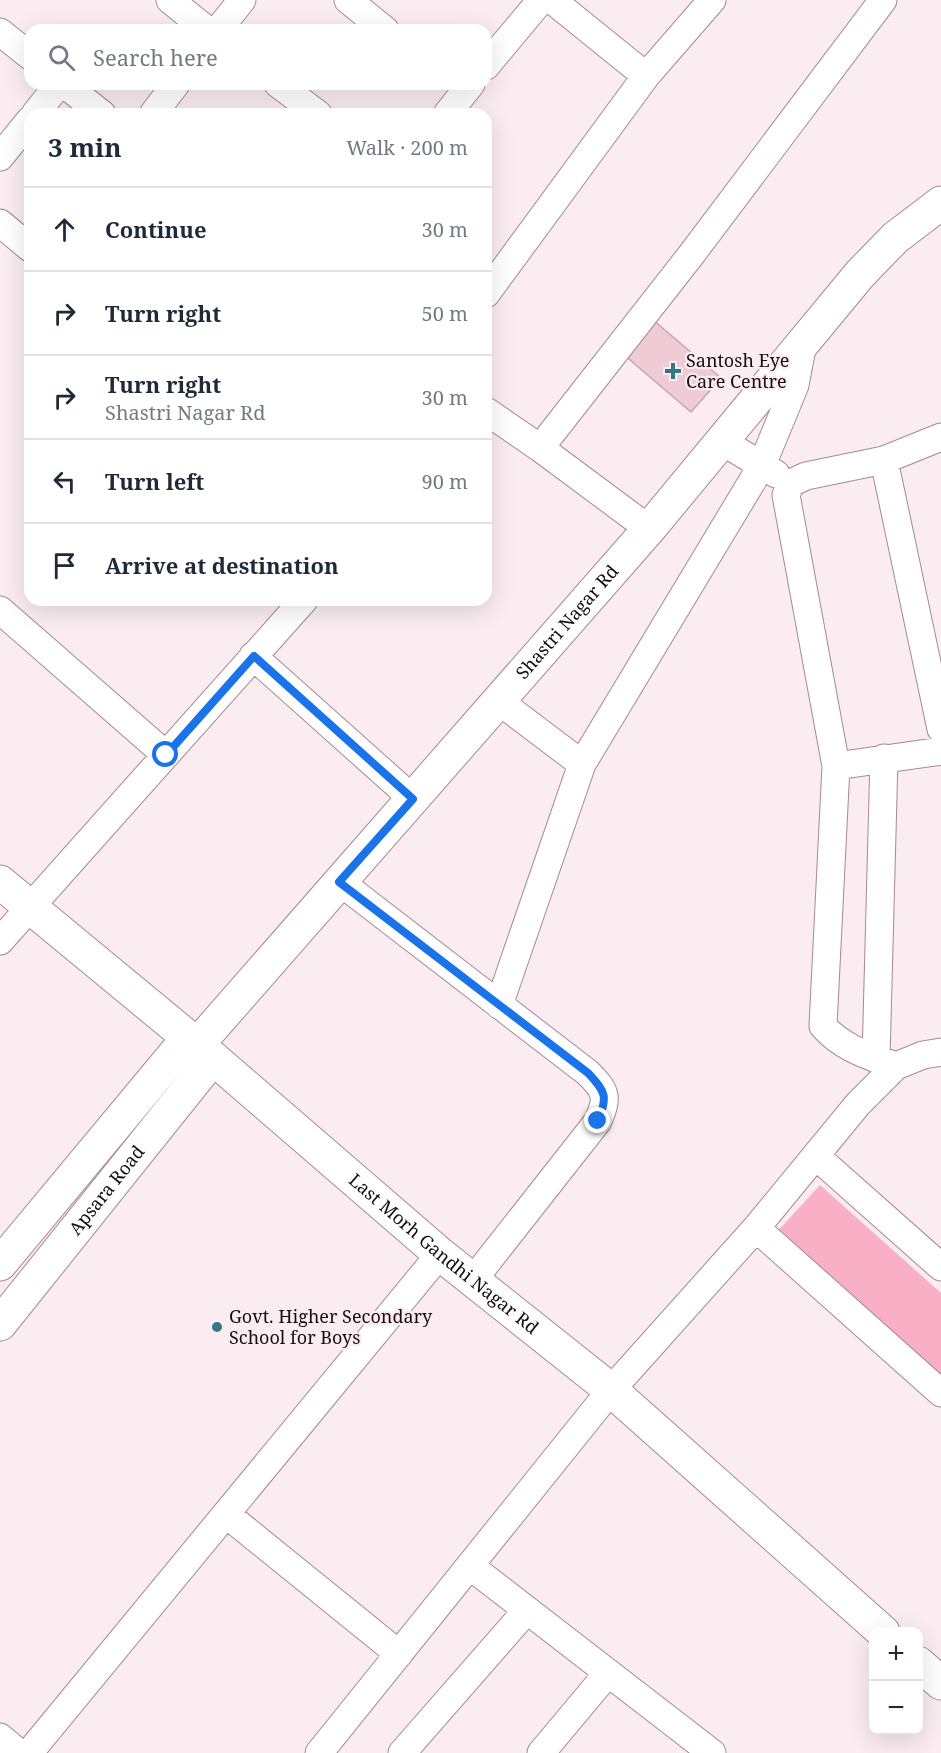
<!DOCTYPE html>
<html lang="en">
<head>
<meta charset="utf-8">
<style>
	body { margin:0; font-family:"Noto Serif",serif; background:#f2f2f3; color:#1f2937 }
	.controls { position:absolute; right:18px; bottom:18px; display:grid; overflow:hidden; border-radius:12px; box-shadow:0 6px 24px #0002 }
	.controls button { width:54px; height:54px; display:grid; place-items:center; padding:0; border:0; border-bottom:2px solid #e0e1e3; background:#fff; color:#1f2937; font:30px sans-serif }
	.stop { position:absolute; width:18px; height:18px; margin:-14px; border:4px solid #1a73e8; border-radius:50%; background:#fff }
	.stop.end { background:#1a73e8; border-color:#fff; box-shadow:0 2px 6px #0008 }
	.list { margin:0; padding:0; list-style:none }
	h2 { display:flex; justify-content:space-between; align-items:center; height:78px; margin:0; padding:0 24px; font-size:26px }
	h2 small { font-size:20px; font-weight:400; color:#747a83 }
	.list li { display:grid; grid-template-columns:39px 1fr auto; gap:18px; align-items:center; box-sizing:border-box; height:84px; padding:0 24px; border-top:2px solid #e0e1e3 }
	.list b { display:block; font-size:22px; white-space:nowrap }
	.list p { margin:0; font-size:20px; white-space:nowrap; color:#747a83 }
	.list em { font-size:20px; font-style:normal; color:#747a83 }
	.icon { flex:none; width:33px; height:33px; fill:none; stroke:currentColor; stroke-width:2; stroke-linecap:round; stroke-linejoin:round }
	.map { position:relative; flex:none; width:941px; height:1753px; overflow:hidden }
	.search { position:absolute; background:#fff; box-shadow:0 6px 24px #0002; left:24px; top:24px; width:468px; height:66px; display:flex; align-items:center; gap:15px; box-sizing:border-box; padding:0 21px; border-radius:18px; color:#747a83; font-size:22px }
	.panel { position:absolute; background:#fff; box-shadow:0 6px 24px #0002; left:24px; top:108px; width:468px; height:498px; border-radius:18px }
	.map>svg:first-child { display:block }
	.green { fill:#f9b0c7 }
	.building { fill:#eecbd5; stroke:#c6a4ae; stroke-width:1.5 }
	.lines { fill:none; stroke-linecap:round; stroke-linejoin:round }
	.minor-casing { stroke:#a98892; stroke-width:29 }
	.tertiary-casing { stroke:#a98892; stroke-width:35 }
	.minor { stroke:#fff; stroke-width:27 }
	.tertiary { stroke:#fff; stroke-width:33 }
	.route { stroke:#1a73e8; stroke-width:8 }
	.poi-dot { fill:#317883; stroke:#faecf0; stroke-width:2 }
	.labels { text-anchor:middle; stroke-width:4.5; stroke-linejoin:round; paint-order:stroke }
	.poi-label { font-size:18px; fill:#180c10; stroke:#faecf0; text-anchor:start }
	.street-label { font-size:18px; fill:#180c10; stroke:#faecf0 }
</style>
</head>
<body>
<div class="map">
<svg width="941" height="1753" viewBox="0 0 941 1753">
	<rect width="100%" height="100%" fill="#faecf0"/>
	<path class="green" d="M 820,1185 L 941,1293 L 941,1380 L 776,1233 Z"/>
	<path class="building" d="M 652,319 L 721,378 L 691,412 L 623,354 Z"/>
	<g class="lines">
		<g class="minor-casing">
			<path id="minor" d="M 170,0 L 207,30
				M 348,0 L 385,30
				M 552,0 L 646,76
				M 218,30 L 242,0
				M 0,32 L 30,56
				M 486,66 L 541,0
				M 64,84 L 102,114
				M 278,84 L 318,114
				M 35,114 L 59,84
				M 153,114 L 176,84
				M 447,114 L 471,84
				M 0,157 L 30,120
				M 0,223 L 30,248
				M 486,294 L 646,76 L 712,0
				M 486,411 L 540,448 L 691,255 L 883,0
				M 723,442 L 776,474
				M 540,448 L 649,529
				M 884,460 L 941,729
				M 0,610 L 166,755
				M 253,656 L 413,799
				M 500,702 L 582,764
				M 836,766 L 941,751
				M 340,882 L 588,1073 C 607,1092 608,1097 598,1121 L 473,1280
				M 0,941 L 304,600
				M 499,1005 L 582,764 L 762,465 L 795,385 L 803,343
				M 876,1059 L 884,758
				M 896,1066 C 869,1056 842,1048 823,1026 L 836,766 L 786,495 L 791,483 L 806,476 L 884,460 L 941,437
				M 817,1157 L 941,1267
				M 756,1228 L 941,1393
				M 226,1514 L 399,1654
				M 470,1566 L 712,1753
				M 0,1737 L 19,1753
				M 29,1753 L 440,1254
				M 319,1753 L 611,1390 L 756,1228 L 858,1104 L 896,1066 L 923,1055 L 941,1052
				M 402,1753 L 527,1610
				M 541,1753 L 608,1673"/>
		</g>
		<g class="tertiary-casing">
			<g id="tertiary">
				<path id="s1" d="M 0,882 L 213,1058 L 440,1254 L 611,1390 L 883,1632"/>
				<path id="s2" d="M 197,1045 L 649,529 L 860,274 L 895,238 L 941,203"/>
				<path d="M 0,1264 L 188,1038"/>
				<path id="s3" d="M 0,1324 L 213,1058"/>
				<path d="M 918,1663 L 941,1683"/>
			</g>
		</g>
		<use href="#minor" class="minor"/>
		<use href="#tertiary" class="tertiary"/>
	</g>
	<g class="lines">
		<path class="route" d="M 166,755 L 254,656 L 413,799 L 339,882 L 588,1073 C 606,1092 608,1097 598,1121"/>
	</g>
	<g class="poi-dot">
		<path d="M670 362h6v6h6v6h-6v6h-6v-6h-6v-6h6z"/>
		<circle cx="217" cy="1327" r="6"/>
	</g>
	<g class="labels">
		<g class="poi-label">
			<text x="686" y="367">Santosh Eye<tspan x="686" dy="21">Care Centre</tspan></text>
			<text x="229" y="1323">Govt. Higher Secondary<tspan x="229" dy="21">School for Boys</tspan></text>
		</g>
		<g class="street-label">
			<text dy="6" stroke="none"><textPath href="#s2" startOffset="562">Shastri Nagar Rd</textPath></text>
			<text dy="6" stroke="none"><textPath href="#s3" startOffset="171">Apsara Road</textPath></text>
			<text dy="6" stroke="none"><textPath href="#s1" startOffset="579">Last Morh Gandhi Nagar Rd</textPath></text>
		</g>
	</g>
</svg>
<div class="controls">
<button>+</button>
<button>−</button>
</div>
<div class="stop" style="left:166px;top:755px"></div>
<div class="stop end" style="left:598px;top:1121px"></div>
<div class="search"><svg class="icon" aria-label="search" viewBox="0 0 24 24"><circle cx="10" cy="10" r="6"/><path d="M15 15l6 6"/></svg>Search here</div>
<section class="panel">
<h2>3 min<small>Walk · 200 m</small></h2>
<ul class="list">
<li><svg class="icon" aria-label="ahead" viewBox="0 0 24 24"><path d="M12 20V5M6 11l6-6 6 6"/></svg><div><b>Continue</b></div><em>30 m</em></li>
<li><svg class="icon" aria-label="right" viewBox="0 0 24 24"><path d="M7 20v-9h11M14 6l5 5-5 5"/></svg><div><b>Turn right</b></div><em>50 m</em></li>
<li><svg class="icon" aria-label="right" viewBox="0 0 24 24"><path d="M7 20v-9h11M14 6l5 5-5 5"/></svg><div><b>Turn right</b><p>Shastri Nagar Rd</p></div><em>30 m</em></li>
<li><svg class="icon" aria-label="left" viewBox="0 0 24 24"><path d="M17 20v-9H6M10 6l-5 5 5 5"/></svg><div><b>Turn left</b></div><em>90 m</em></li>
<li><svg class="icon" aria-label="arrive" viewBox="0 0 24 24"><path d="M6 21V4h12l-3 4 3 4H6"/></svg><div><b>Arrive at destination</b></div></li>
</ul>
</section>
</div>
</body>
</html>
